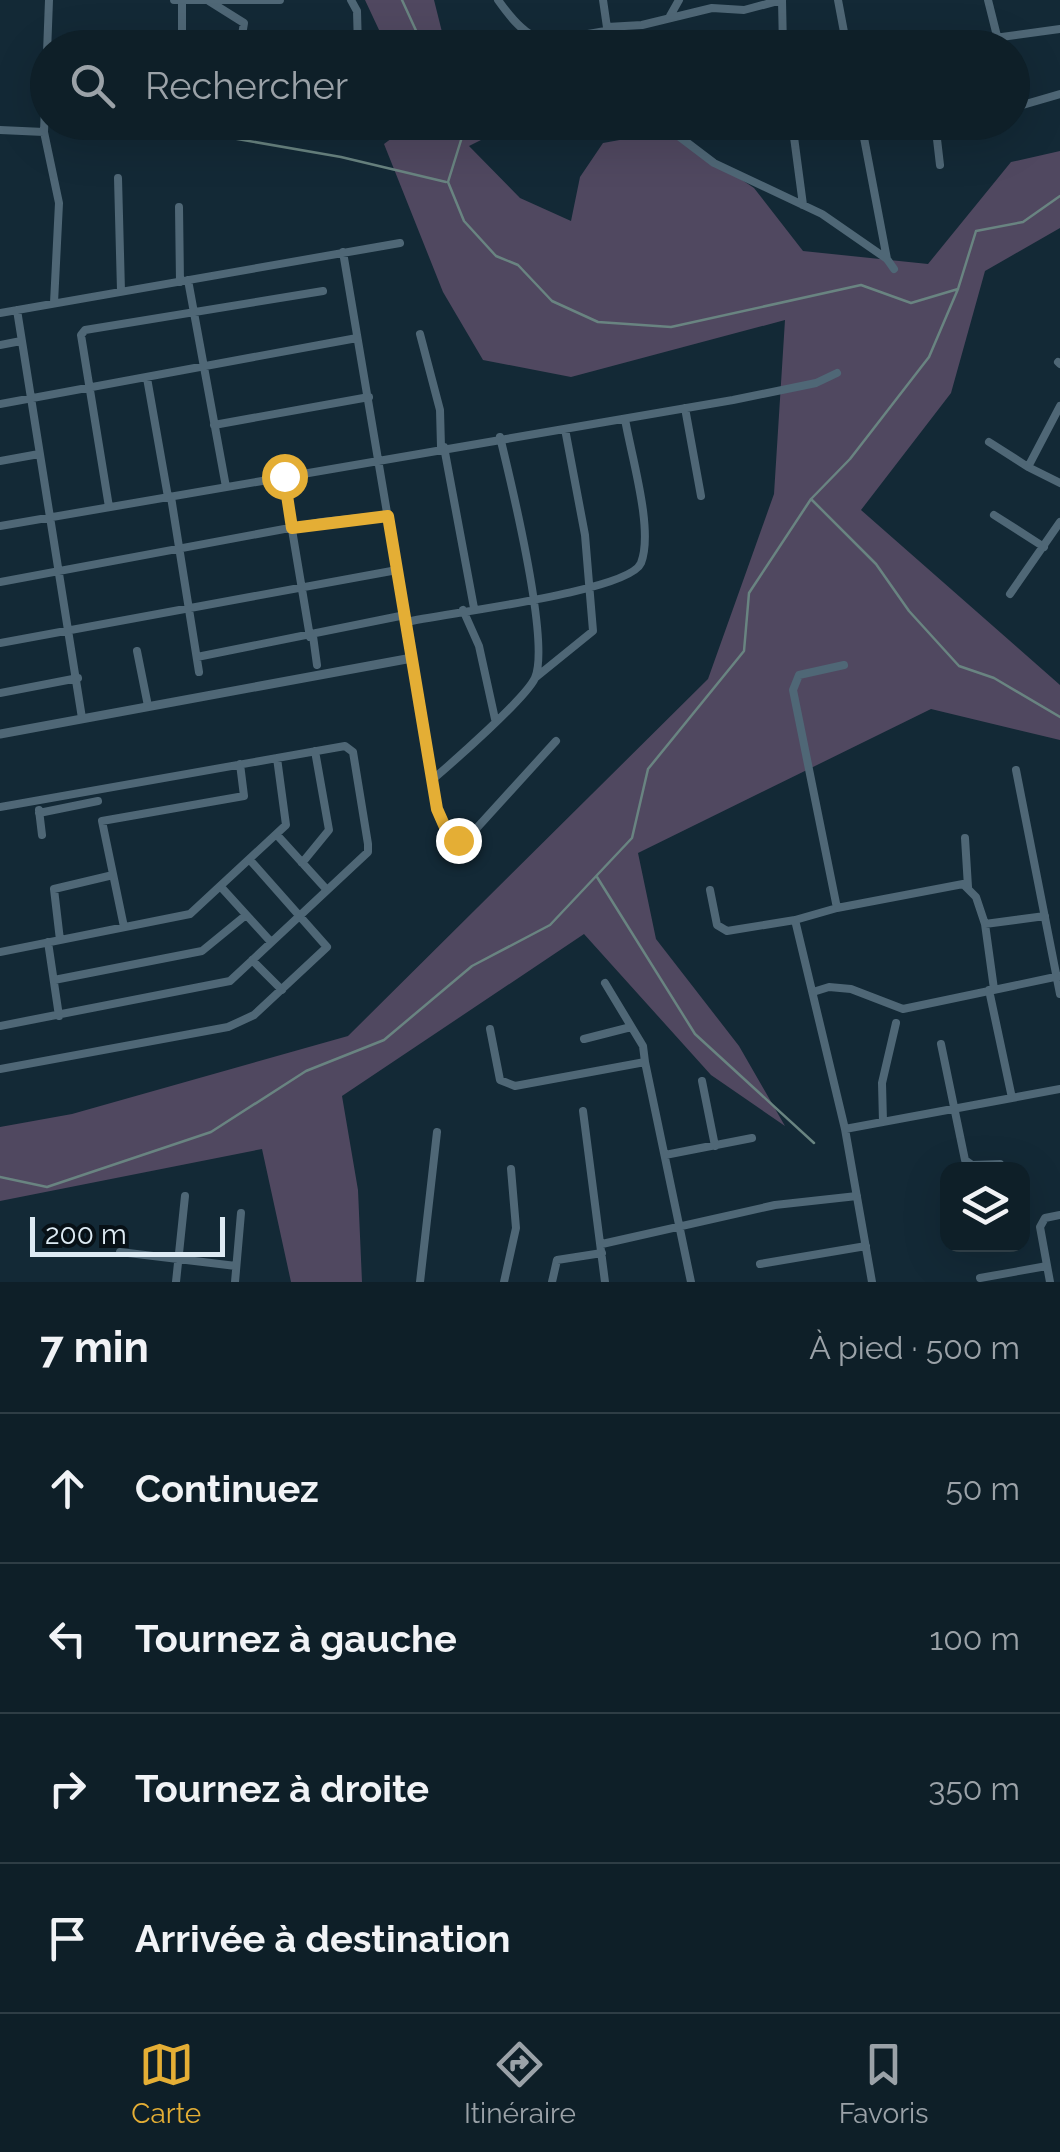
<!DOCTYPE html>
<html lang="fr">
<head>
<meta charset="utf-8">
<style>
	body { margin:0; font-family:Raleway,sans-serif; background:#172730; color:#f1f3f6 }
	.controls { position:absolute; right:30px; bottom:30px; display:grid; overflow:hidden; border-radius:20px; box-shadow:0 10px 40px #0002 }
	.controls button { width:90px; height:90px; display:grid; place-items:center; padding:0; border:0; border-bottom:2px solid #2e3d45; background:#0e1f28; color:#f1f3f6; font:50px sans-serif }
	.scale { position:absolute; left:30px; bottom:25px; width:195px; box-sizing:border-box; padding-left:10px; border:5px solid #ddeaf3; border-top:0; font-size:28px; line-height:35px; white-space:nowrap; color:#ddeaf3; -webkit-text-stroke:8px #071016; paint-order:stroke }
	.stop { position:absolute; width:30px; height:30px; margin:-22px; border:8px solid #e4ae35; border-radius:50%; background:#fff }
	.stop.end { background:#e4ae35; border-color:#fff; box-shadow:0 2px 10px #0008 }
	.list { margin:0; padding:0; list-style:none }
	h2 { display:flex; justify-content:space-between; align-items:center; height:130px; margin:0; padding:0 40px; font-size:42px }
	h2 small { font-size:32px; font-weight:400; color:#9ba2a8 }
	.list li { display:grid; grid-template-columns:65px 1fr auto; gap:30px; align-items:center; box-sizing:border-box; height:150px; padding:0 40px; border-top:2px solid #2e3d45 }
	.list b { display:block; font-size:38px; white-space:nowrap }
	.list em { font-size:32px; font-style:normal; color:#9ba2a8 }
	.icon { flex:none; width:55px; height:55px; fill:none; stroke:currentColor; stroke-width:2; stroke-linecap:round; stroke-linejoin:round }
	.map { position:relative; flex:none; width:1060px; height:1282px; overflow:hidden }
	.search { position:absolute; background:#0e1f28; box-shadow:0 10px 40px #0002; left:30px; right:30px; top:30px; height:110px; display:flex; align-items:center; gap:25px; box-sizing:border-box; padding:0 35px; border-radius:55px; color:#9ba2a8; font-size:38px }
	.sheet { height:730px; background:#0e1f28 }
	nav { display:flex; justify-content:space-around; align-items:center; box-sizing:border-box; height:140px; border-top:2px solid #2e3d45; background:#0e1f28; font-size:28px; color:#9ba2a8 }
	nav a { display:grid; justify-items:center; gap:5px }
	nav .on { color:#e4ae35 }
	.map>svg:first-child { display:block }
	.forest { fill:#504860 }
	.lines { fill:none; stroke-linecap:round; stroke-linejoin:round }
	.stream { stroke:#698481; stroke-width:2.5 }
	.minor { stroke:#4f6776; stroke-width:8 }
	.tertiary { stroke:#4f6776; stroke-width:9 }
	.route { stroke:#e4ae35; stroke-width:12 }
</style>
</head>
<body>
<div class="map">
<svg width="1060" height="1282" viewBox="0 0 1060 1282">
	<rect width="100%" height="100%" fill="#132936"/>
	<path class="forest" d="M 365,0 L 434,0 L 444,40 L 451,47 L 387,47 Z
		M 412,123 L 515,123 L 469,146 L 520,198 L 571,221 L 580,177 L 603,143 L 669,131 L 754,188 L 803,251 L 928,264 L 1011,162 L 1060,151 L 1060,228 L 985,271 L 951,393 L 861,510 L 1060,685 L 1060,740 L 931,709 L 638,853 L 656,939 L 739,1046 L 785,1126 L 711,1075 L 584,934 L 342,1096 L 358,1190 L 362,1282 L 291,1282 L 262,1149 L 0,1201 L 0,1127 L 72,1114 L 348,1036 L 708,679 L 774,494 L 785,320 L 571,377 L 483,360 L 443,292 L 384,144 Z"/>
	<g class="lines">
		<path class="stream" d="M 402,0 L 424,48
			M 456,122 L 462,137 L 448,182 L 464,221 L 496,256 L 518,265 L 552,301 L 598,322 L 671,327 L 861,285 L 911,303 L 958,289
			M 73,134 L 151,124 L 341,157 L 446,182
			M 811,499 L 876,564 L 909,611 L 959,666 L 994,678 L 1060,717
			M 597,877 L 695,1034 L 814,1143
			M 0,1177 L 47,1187 L 211,1132 L 306,1071 L 384,1040 L 472,966 L 550,925 L 632,838 L 648,769 L 744,651 L 749,593 L 811,499 L 850,459 L 929,357 L 958,289 L 976,231 L 1023,222 L 1060,196"/>
		<path class="minor" d="M 49,0 L 44,132 L 59,203 L 54,303
			M 174,0 L 280,0
			M 351,0 L 357,11 L 358,48
			M 498,0 C 537,55 546,39 607,31
			M 603,0 L 610,48
			M 782,0 L 783,48
			M 838,0 L 847,48
			M 988,0 L 997,36
			M 209,1 L 244,23 L 240,47
			M 670,16 L 679,0
			M 607,27 L 642,25 L 712,8 L 744,10 L 782,0
			M 182,36 L 182,0
			M 921,48 L 1060,29
			M 1012,108 L 1060,94
			M 660,122 L 714,163 L 822,214 L 887,259 L 894,269
			M 792,122 L 803,205
			M 861,122 L 887,259
			M 935,122 L 940,165
			M 0,130 L 44,132
			M 118,178 L 121,291
			M 179,207 L 180,282
			M 343,252 L 437,809 L 452,839 L 458,840 L 475,830 L 556,741
			M 188,280 L 226,487
			M 17,310 L 82,718
			M 0,313 L 400,243
			M 420,334 L 440,410 L 441,447
			M 0,345 L 21,341
			M 1058,362 L 1060,364
			M 147,378 L 168,497
			M 0,404 L 357,338
			M 1060,406 L 1028,467 L 1060,483
			M 685,408 L 701,496
			M 214,425 L 369,397
			M 989,442 L 1028,467
			M 444,447 L 474,608
			M 0,461 L 39,454
			M 283,476 L 310,637
			M 171,497 L 199,672
			M 109,507 L 81,335 L 85,330 L 323,291
			M 994,515 L 1044,547
			M 0,526 L 733,400 L 816,383 L 837,373
			M 0,582 L 322,522 L 388,515
			M 1010,594 L 1060,522
			M 463,610 L 479,646 L 495,719
			M 406,622 C 445,613 629,592 641,563 C 654,530 631,455 625,419
			M 313,636 L 317,665
			M 0,643 L 397,570
			M 137,651 L 148,706
			M 197,657 L 405,615
			M 535,678 L 593,631 L 585,535 L 565,429
			M 0,693 L 78,678
			M 1016,770 L 1060,994
			M 432,780 C 453,762 526,698 535,678 C 550,643 511,482 500,437
			M 0,807 L 345,746 L 353,752 L 368,844 L 368,852 L 230,981 L 0,1026
			M 39,810 L 42,835
			M 39,813 L 98,801
			M 277,835 L 327,890
			M 965,838 L 968,887
			M 302,863 L 329,830 L 315,751
			M 221,887 L 271,942
			M 710,890 L 717,925 L 727,931 L 795,920 L 837,908 L 793,690 L 799,675 L 844,665
			M 837,908 L 963,884 L 976,897 L 985,924 L 1045,916
			M 795,920 L 845,1129 L 872,1282
			M 985,924 L 994,989
			M 124,927 L 102,821 L 244,796 L 240,764
			M 60,940 L 54,889 L 113,875
			M 48,942 L 59,1016
			M 0,952 L 190,914 L 286,825 L 277,758
			M 252,960 L 282,990
			M 54,980 L 202,951 L 246,915
			M 605,983 L 643,1046 L 645,1062
			M 989,990 L 1012,1098
			M 813,992 L 829,987 L 851,989 L 903,1009 L 1060,976
			M 490,1029 L 500,1080 L 515,1086 L 645,1062 L 691,1282
			M 584,1039 L 631,1027
			M 941,1044 L 965,1160 L 972,1165 L 1000,1164
			M 0,1069 L 228,1027 L 254,1015 L 327,947 L 250,860
			M 702,1081 L 715,1146
			M 583,1111 L 605,1282
			M 883,1122 L 882,1083 L 896,1023
			M 845,1129 L 1060,1089
			M 665,1155 L 752,1138
			M 602,1244 L 775,1205 L 857,1196
			M 120,1252 L 236,1266
			M 760,1264 L 866,1246
			M 980,1278 L 1047,1266
			M 176,1282 L 185,1196
			M 235,1282 L 241,1213
			M 420,1282 L 437,1132
			M 504,1282 L 516,1228 L 511,1169
			M 552,1282 L 557,1260 L 602,1253
			M 1050,1282 L 1040,1227 L 1045,1218 L 1060,1215"/>
		<path class="tertiary" d="M 0,734 L 412,658"/>
	</g>
	<g class="lines">
		<path class="route" d="M 284,476 L 292,528 L 388,516 L 437,809 L 448,834 L 458,840"/>
	</g>
</svg>
<div class="controls">
<button><svg class="icon" aria-label="layers" viewBox="0 0 24 24"><path d="M12 4l9 5-9 5-9-5zM3 14l9 5 9-5"/></svg></button>
</div>
<div class="scale">200 m</div>
<div class="stop" style="left:284px;top:476px"></div>
<div class="stop end" style="left:458px;top:840px"></div>
<div class="search"><svg class="icon" aria-label="search" viewBox="0 0 24 24"><circle cx="10" cy="10" r="6"/><path d="M15 15l6 6"/></svg>Rechercher</div>
</div>
<section class="sheet">
<h2>7 min<small>À pied · 500 m</small></h2>
<ul class="list">
<li><svg class="icon" aria-label="ahead" viewBox="0 0 24 24"><path d="M12 20V5M6 11l6-6 6 6"/></svg><div><b>Continuez</b></div><em>50 m</em></li>
<li><svg class="icon" aria-label="left" viewBox="0 0 24 24"><path d="M17 20v-9H6M10 6l-5 5 5 5"/></svg><div><b>Tournez à gauche</b></div><em>100 m</em></li>
<li><svg class="icon" aria-label="right" viewBox="0 0 24 24"><path d="M7 20v-9h11M14 6l5 5-5 5"/></svg><div><b>Tournez à droite</b></div><em>350 m</em></li>
<li><svg class="icon" aria-label="arrive" viewBox="0 0 24 24"><path d="M6 21V4h12l-3 4 3 4H6"/></svg><div><b>Arrivée à destination</b></div></li>
</ul>
</section>
<nav>
<a class="on"><svg class="icon" aria-label="map" viewBox="0 0 24 24"><path d="M3 6l6-2 6 2 6-2v14l-6 2-6-2-6 2zM9 4v14M15 6v14"/></svg>Carte</a>
<a><svg class="icon" aria-label="directions" viewBox="0 0 24 24"><path d="M12 3l9 9-9 9-9-9zM9 14v-3h6M13 9l2 2-2 2"/></svg>Itinéraire</a>
<a><svg class="icon" aria-label="saved" viewBox="0 0 24 24"><path d="M7 4h10v16l-5-4-5 4z"/></svg>Favoris</a>
</nav>
</body>
</html>
